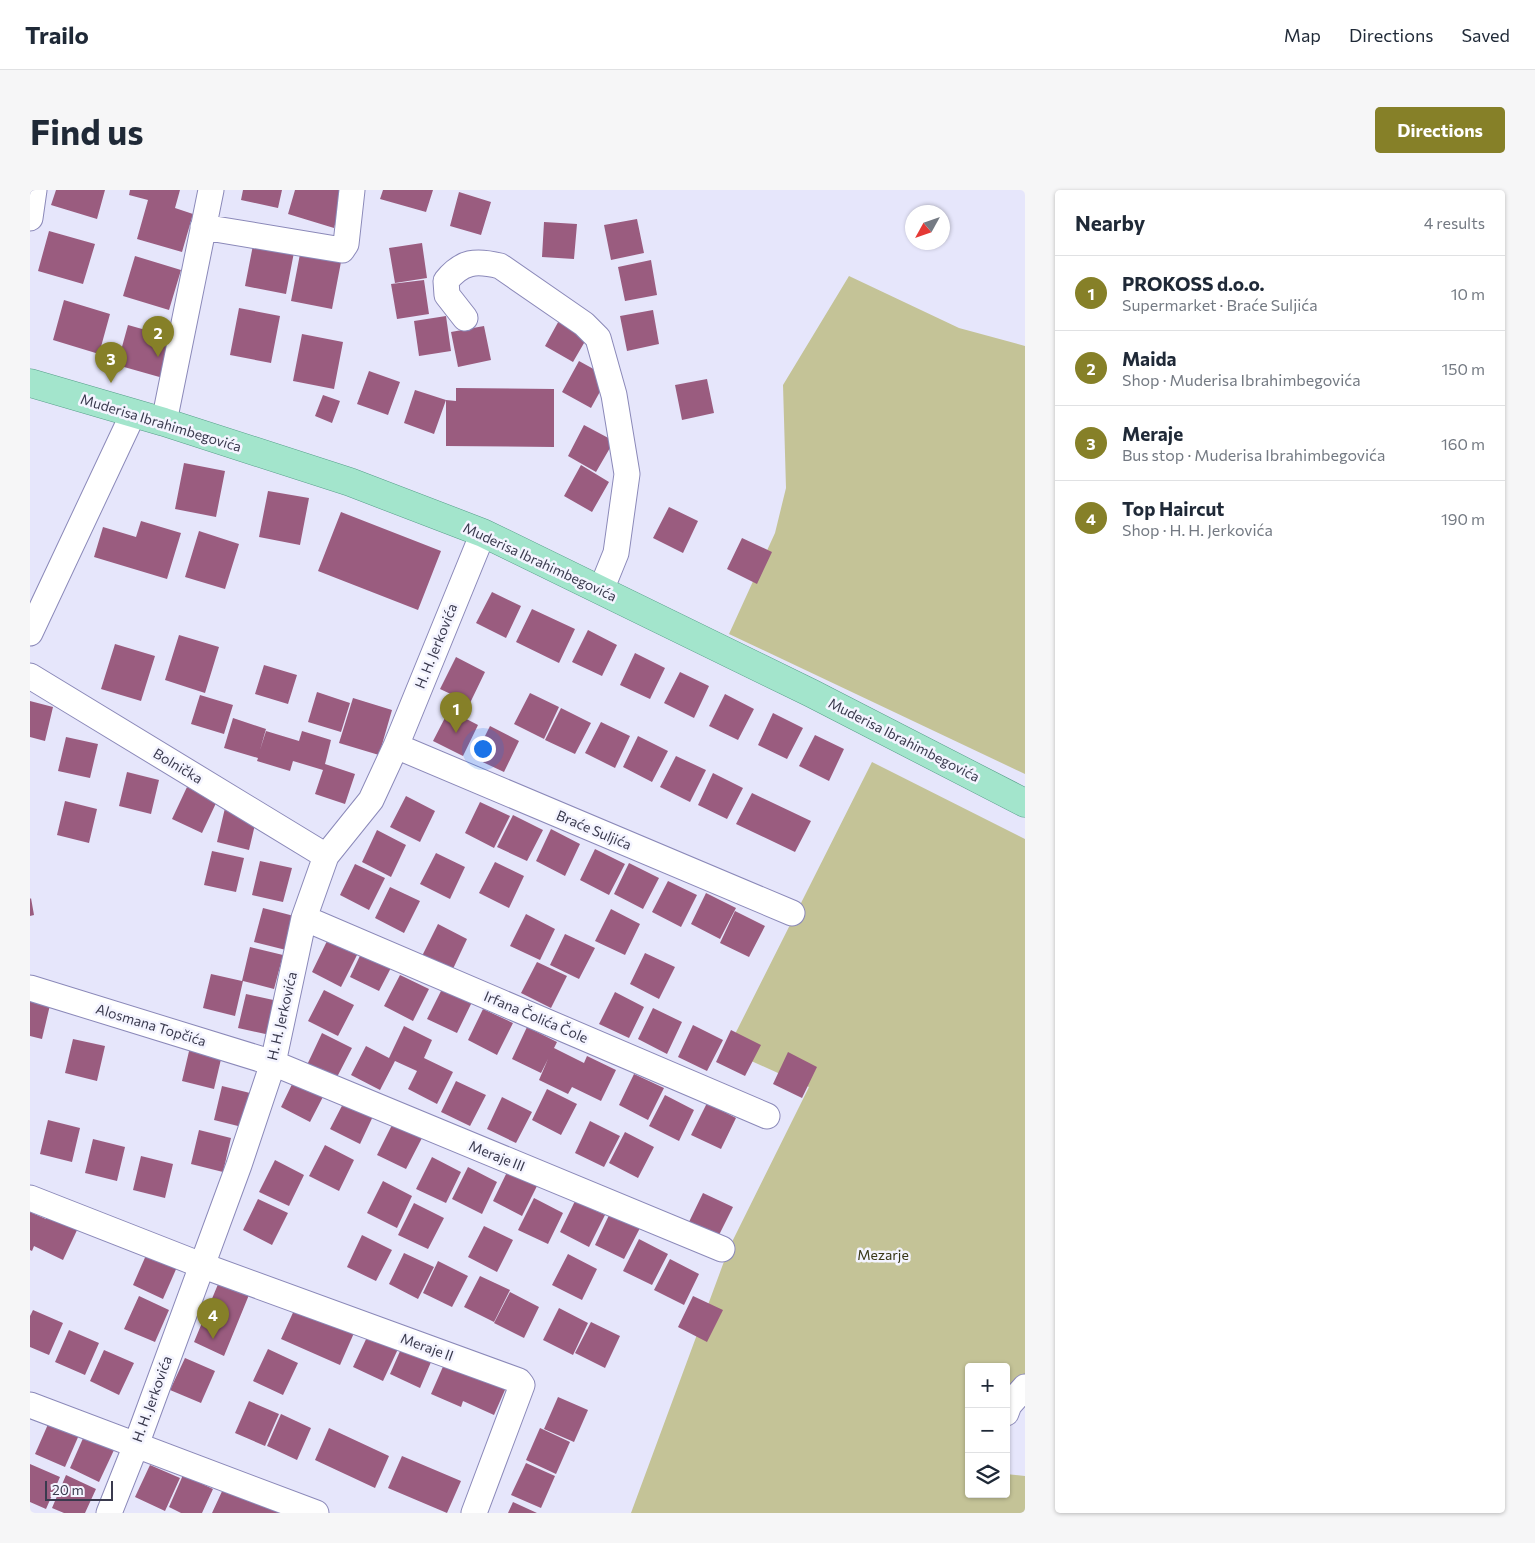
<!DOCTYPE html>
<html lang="en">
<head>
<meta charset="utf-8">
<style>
	body { margin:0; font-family:Commissioner,sans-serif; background:#f6f6f7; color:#1f2937 }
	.controls { position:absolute; right:15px; bottom:15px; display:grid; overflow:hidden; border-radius:5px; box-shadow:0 1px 4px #0004 }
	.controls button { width:45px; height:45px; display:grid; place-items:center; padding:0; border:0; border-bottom:1px solid #e0e1e3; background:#fff; color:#1f2937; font:25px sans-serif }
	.compass { position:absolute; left:875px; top:15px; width:45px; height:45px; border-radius:50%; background:#fff; box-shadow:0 1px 4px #0004; rotate:230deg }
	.scale { position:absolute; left:15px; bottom:12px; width:68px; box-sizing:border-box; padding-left:5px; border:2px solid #3a3a4e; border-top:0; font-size:14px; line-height:18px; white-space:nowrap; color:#3a3a4e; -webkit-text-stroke:4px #f4f4ff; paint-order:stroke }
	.you { position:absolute; left:452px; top:558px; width:18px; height:18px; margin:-12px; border:4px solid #fff; border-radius:50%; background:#1a73e8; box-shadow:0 0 0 8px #1a73e833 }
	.badge { display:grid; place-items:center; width:32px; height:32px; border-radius:50%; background:#868028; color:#fff; font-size:16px; font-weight:700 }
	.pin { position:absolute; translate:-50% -41px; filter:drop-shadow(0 1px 2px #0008) }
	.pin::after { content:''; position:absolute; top:26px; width:18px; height:15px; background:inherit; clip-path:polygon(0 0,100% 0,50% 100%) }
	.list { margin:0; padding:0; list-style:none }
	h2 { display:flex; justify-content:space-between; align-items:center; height:65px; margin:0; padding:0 20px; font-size:21px }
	h2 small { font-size:16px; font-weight:400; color:#747a83 }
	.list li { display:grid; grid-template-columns:32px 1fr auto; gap:15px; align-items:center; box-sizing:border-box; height:75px; padding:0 20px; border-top:1px solid #e0e1e3 }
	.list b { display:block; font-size:19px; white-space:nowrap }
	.list p { margin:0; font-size:16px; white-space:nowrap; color:#747a83 }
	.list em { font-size:16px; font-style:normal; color:#747a83 }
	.icon { flex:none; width:28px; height:28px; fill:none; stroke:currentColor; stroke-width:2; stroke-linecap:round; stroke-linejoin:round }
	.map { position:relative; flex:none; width:995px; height:1323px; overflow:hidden; border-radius:5px }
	header { display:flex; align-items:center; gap:30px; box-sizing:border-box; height:70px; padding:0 25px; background:#fff; border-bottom:1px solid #e0e1e3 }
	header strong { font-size:24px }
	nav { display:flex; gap:28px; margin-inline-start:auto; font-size:18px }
	.intro { display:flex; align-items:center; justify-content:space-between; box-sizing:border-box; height:120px; padding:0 30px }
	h1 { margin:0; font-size:35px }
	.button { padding:12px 22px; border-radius:5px; background:#868028; color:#fff; font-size:18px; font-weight:700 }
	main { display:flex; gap:30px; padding:0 30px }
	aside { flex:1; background:#fff; border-radius:5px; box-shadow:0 1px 4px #0004 }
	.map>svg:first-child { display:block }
	.green { fill:#c4c397 }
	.building { fill:#9a5c7f }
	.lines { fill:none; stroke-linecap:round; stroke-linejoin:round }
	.minor-casing { stroke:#8b89b9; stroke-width:27 }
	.major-casing { stroke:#579e8a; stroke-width:29 }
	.minor { stroke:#fff; stroke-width:25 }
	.major { stroke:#a3e5cc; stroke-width:28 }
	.labels { text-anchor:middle; stroke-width:5; stroke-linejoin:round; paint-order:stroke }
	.street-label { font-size:14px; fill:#3a3a4e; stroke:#f4f4ff }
	.park-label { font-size:14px; fill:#373615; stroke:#f4f4ff }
</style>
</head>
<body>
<header>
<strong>Trailo</strong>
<nav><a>Map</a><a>Directions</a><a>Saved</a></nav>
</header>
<div class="intro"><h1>Find us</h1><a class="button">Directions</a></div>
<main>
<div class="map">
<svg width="995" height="1323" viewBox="0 0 995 1323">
	<rect width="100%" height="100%" fill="#e6e6fb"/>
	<path class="green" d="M 819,86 L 929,138 L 995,156 L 995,584 L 699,444 L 745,343 L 756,298 L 753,195 Z
		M 842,572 L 995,649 L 995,1189 L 976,1202 L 976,1177 L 939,1177 L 939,1304 L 976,1304 L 976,1284 L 995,1286 L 995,1323 L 601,1323 L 699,1058 L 779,897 L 697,860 Z"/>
	<path class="building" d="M 26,0 L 75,0 L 67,29 L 21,15 Z
		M 100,0 L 150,0 L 145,18 L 163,24 L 152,62 L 107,49 L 118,10 L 99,5 Z
		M 213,0 L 252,0 L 248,18 L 211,10 Z
		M 265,0 L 315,0 L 304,38 L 258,24 Z
		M 353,0 L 403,0 L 396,22 L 350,9 Z
		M 429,2 L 461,12 L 451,45 L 420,36 Z
		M 607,29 L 614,63 L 581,70 L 574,35 Z
		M 514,32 L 547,34 L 544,69 L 512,67 Z
		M 19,41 L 65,54 L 53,94 L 8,81 Z
		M 224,50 L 265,57 L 256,104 L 215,96 Z
		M 392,53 L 397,88 L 365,93 L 359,58 Z
		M 270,64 L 311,72 L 302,119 L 261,111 Z
		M 105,66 L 151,80 L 139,120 L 93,106 Z
		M 621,70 L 627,105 L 595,111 L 588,77 Z
		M 394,90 L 399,124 L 367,129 L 361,94 Z
		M 34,110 L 80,124 L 69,164 L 23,150 Z
		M 209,118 L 250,126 L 241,173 L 200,165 Z
		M 623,120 L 629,154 L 597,161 L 590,126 Z
		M 532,125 L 561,141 L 543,172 L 515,156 Z
		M 416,126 L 421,161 L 389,166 L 384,131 Z
		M 98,135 L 144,148 L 133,188 L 87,175 Z
		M 454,136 L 461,170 L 428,177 L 421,142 Z
		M 272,144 L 313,152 L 304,199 L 263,191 Z
		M 549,171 L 578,187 L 561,218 L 532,202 Z
		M 339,181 L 370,192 L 358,225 L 327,214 Z
		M 677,189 L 684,223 L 652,230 L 645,195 Z
		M 426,198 L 524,199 L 524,257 L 416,256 L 416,210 L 426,211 Z
		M 385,200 L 416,210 L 404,244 L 374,233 Z
		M 293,205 L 310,211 L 302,233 L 285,226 Z
		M 554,235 L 584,251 L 566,282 L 538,266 Z
		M 154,273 L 195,281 L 186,327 L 145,319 Z
		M 551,275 L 579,292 L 562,322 L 534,306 Z
		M 238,301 L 279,308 L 270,355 L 229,347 Z
		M 639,317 L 668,331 L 653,363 L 623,348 Z
		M 311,322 L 411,361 L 388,420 L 288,381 Z
		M 111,331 L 151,343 L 137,389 L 64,367 L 73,337 L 106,347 Z
		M 169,341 L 209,354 L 195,399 L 155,387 Z
		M 712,348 L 742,362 L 727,394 L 697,379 Z
		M 462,402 L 491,416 L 476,448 L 446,433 Z
		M 502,419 L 545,439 L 529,473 L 486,452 Z
		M 558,440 L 587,455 L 572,486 L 542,472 Z
		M 149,445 L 189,457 L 175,503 L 135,490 Z
		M 85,454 L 125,466 L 111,511 L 71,499 Z
		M 605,463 L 635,478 L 620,509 L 590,495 Z
		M 426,467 L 455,482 L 440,513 L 410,499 Z
		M 234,475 L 267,485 L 258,514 L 225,504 Z
		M 650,482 L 679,496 L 664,528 L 634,513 Z
		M 287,502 L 320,513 L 311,542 L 278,532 Z
		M 500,503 L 529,517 L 514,549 L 484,534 Z
		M 695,504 L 724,519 L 708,550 L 679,536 Z
		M 170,505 L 203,515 L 194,544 L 161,534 Z
		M 323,508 L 362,520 L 349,565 L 309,553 Z
		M 0,511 L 23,517 L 15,551 L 0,547 Z
		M 531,518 L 561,533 L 545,564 L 515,550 Z
		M 419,520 L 448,535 L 433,566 L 403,551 Z
		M 743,523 L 773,538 L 757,569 L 728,555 Z
		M 203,528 L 236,539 L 230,560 L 236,541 L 269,551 L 272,541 L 301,550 L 295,574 L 325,584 L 315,614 L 285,604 L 293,580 L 263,571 L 260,581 L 227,571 L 228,568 L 194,558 Z
		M 571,532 L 600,546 L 585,578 L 555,563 Z
		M 460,536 L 489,551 L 474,582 L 444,568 Z
		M 785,545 L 814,559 L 799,591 L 769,576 Z
		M 608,546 L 638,561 L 622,592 L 593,577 Z
		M 36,547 L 68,554 L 60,588 L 28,581 Z
		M 646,566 L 676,580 L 660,612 L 630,597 Z
		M 97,582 L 129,590 L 121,624 L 89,616 Z
		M 683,583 L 713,598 L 697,629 L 668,615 Z
		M 157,597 L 187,611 L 172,643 L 142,629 Z
		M 722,603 L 781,631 L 765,662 L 706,634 Z
		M 376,606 L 405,621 L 390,652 L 360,637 Z
		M 35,611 L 67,619 L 59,653 L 27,645 Z
		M 450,612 L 480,626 L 464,658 L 435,643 Z
		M 195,618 L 227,626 L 219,660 L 187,652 Z
		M 483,625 L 513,640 L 497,671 L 467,657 Z
		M 521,639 L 550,654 L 535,686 L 506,671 Z
		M 347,640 L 376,655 L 361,687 L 332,672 Z
		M 565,659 L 595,674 L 579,705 L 550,690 Z
		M 182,661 L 214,668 L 206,702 L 174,695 Z
		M 406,663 L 435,677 L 420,709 L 390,694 Z
		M 230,671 L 262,678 L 253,712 L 222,705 Z
		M 465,672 L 494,686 L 479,718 L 449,703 Z
		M 599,673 L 629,688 L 613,719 L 584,704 Z
		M 325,674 L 355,688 L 339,720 L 310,705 Z
		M 638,691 L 667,705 L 651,737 L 622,722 Z
		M 360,697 L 390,711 L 374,743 L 345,728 Z
		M 676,703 L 706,718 L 690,749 L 661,734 Z
		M 1,708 L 4,725 L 0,726 L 0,709 Z
		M 233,718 L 264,726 L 256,760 L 224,752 Z
		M 581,719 L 610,734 L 595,765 L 565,751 Z
		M 705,721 L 735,736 L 719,767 L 690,753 Z
		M 496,724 L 525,739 L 510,770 L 480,756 Z
		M 408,734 L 437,749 L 422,781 L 392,766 Z
		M 535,744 L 565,758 L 549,789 L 520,775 Z
		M 297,751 L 327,765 L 311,797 L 282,782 Z
		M 335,755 L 365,770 L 349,801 L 320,787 Z
		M 220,757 L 253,765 L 244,799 L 213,791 L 205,826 L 173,818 L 181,784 L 212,791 Z
		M 615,763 L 645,777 L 629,809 L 600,794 Z
		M 507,772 L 537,786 L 521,818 L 491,803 Z
		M 370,785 L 399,799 L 383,831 L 354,816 Z
		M 413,797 L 442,812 L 427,843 L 397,829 Z
		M 294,800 L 324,815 L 308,846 L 278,831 Z
		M 585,802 L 614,817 L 599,848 L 569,834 Z
		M 216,804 L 248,811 L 240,845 L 208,838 Z
		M 0,810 L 20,815 L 12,849 L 0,846 Z
		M 623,818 L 652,832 L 637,864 L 608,849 Z
		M 453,819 L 483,833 L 467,865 L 438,850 Z
		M 663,835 L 693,850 L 677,881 L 648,867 Z
		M 374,836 L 402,850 L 394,868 L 423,882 L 407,914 L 378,899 L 387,881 L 365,871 L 350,900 L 321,885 L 336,856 L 359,868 Z
		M 497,837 L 527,852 L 524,858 L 554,873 L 557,866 L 586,880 L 571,911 L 542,897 L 538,904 L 509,890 L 518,869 L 511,883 L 482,869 Z
		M 701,840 L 731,855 L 715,886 L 686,872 Z
		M 292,843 L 322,858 L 306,889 L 277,875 Z
		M 43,849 L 75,856 L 67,891 L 35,883 Z
		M 160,857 L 192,865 L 184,899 L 152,891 Z
		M 758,862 L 787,877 L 772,908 L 743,894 Z
		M 604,884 L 634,898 L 618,930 L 589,915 Z
		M 266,886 L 296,901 L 280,932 L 251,917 Z
		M 426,891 L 456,905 L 440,936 L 411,922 Z
		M 192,896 L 224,904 L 216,938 L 184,930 Z
		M 517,899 L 547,914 L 531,945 L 502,930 Z
		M 635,905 L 664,920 L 649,951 L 619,936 Z
		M 472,907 L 502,922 L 486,953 L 457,939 Z
		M 316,908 L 345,922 L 330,954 L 300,939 Z
		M 677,913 L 706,928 L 691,959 L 661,945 Z
		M 18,930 L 50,938 L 42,972 L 10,964 Z
		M 560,931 L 590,946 L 574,977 L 545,963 Z
		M 363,933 L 392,948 L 376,979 L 347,965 Z
		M 169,940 L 201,948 L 193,982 L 161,974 Z
		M 595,942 L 624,957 L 608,988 L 579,973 Z
		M 63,949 L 95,957 L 87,991 L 55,983 Z
		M 295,955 L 324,970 L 309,1001 L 279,986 Z
		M 111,966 L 143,974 L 135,1008 L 103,1000 Z
		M 402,967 L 431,982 L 416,1013 L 386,999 Z
		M 245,970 L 274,985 L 259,1016 L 229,1002 Z
		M 438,977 L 467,992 L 452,1024 L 422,1009 Z
		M 478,980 L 508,994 L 492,1026 L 463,1011 Z
		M 353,991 L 382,1006 L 367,1038 L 337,1023 Z
		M 673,1003 L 703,1017 L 687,1049 L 658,1034 Z
		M 504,1008 L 533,1023 L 518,1054 L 488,1040 Z
		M 228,1009 L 258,1023 L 242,1055 L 213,1040 Z
		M 545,1011 L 575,1025 L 559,1057 L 530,1042 Z
		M 384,1013 L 414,1028 L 398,1059 L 368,1045 Z
		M 0,1022 L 16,1029 L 18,1024 L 48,1038 L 33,1070 L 4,1056 L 2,1061 L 0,1060 Z
		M 580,1023 L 610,1038 L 594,1069 L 565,1055 Z
		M 454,1036 L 483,1050 L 467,1082 L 438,1067 Z
		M 332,1045 L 362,1060 L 346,1091 L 317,1077 Z
		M 609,1049 L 638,1064 L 622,1095 L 593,1081 Z
		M 117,1063 L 147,1077 L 133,1109 L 103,1095 Z
		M 374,1063 L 404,1077 L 388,1109 L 359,1094 Z
		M 538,1064 L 567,1079 L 552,1110 L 522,1095 Z
		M 640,1069 L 669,1084 L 654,1115 L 624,1100 Z
		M 408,1071 L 438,1086 L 422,1117 L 393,1103 Z
		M 450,1086 L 480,1100 L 464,1132 L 434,1117 Z
		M 191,1087 L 221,1100 L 194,1166 L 164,1152 Z
		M 480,1102 L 509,1117 L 494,1148 L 464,1133 Z
		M 109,1106 L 139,1120 L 125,1152 L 94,1139 Z
		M 663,1106 L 693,1120 L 677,1152 L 648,1137 Z
		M 266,1116 L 324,1143 L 310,1175 L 251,1149 Z
		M 529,1118 L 558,1133 L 543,1165 L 513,1150 Z
		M 3,1120 L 33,1133 L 19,1165 L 0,1157 L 0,1126 Z
		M 561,1132 L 590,1146 L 575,1178 L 545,1163 Z
		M 39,1140 L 69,1153 L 55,1185 L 25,1172 Z
		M 338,1145 L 368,1159 L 353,1191 L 323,1177 Z
		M 374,1152 L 404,1165 L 390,1198 L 360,1184 Z
		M 238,1159 L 268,1173 L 253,1205 L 223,1191 Z
		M 74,1160 L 104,1173 L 89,1205 L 60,1191 Z
		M 155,1168 L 185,1181 L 171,1213 L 140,1200 Z
		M 415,1172 L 478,1193 L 464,1225 L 433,1211 L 431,1217 L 401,1204 Z
		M 528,1207 L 558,1220 L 544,1252 L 514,1239 Z
		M 219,1211 L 249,1224 L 235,1256 L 205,1243 Z
		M 251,1224 L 281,1238 L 267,1270 L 237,1256 Z
		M 19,1232 L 49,1245 L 35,1277 L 5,1264 Z
		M 299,1238 L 359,1266 L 345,1298 L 285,1270 Z
		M 510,1238 L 540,1252 L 526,1284 L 496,1270 Z
		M 54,1246 L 84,1260 L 69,1292 L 40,1278 Z
		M 372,1266 L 431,1291 L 417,1323 L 358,1298 Z
		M 496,1273 L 525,1286 L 511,1318 L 481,1305 Z
		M 0,1274 L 30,1287 L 16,1319 L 0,1312 Z
		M 120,1275 L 150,1288 L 135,1321 L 105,1307 Z
		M 36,1285 L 66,1299 L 55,1323 L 34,1323 L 22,1318 Z
		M 153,1285 L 183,1299 L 172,1323 L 151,1323 L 139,1317 Z
		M 194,1297 L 258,1323 L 182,1323 Z
		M 483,1312 L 507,1323 L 478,1323 Z"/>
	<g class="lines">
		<g class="minor-casing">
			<path id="minor" d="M 0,28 L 4,0
				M 173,37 L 312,60 L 316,54 L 322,0
				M 435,128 L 417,105 L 416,91 C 432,71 446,70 470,76 L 554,134 L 568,148 L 584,205 L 597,284 L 586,363 L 571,400
				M 134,232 L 181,0
				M 0,443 L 103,224
				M 0,486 L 296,666
				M 366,556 L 762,723
				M 274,728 L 737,926
				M 0,798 L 243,873 L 692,1059
				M 0,1008 L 171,1075 L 489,1191 L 492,1195 L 444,1323
				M 0,1215 L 286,1323
				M 976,1223 L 979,1215 L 995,1197
				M 79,1323 L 106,1255 L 209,975 L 243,873 L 274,728 L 296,666 L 341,610 L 366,556 L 453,343"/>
		</g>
		<g class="major-casing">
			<path id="major" d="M 0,193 L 134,232 L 320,292 L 453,343 L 781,503 L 995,613"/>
		</g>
		<use href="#minor" class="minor"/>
		<use href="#major" class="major"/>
	</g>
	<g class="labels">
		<g class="street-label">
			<text transform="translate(131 233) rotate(17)" y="5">Muderisa Ibrahimbegovića</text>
			<text transform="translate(510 372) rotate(25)" y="5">Muderisa Ibrahimbegovića</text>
			<text transform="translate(406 456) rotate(-68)" y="5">H. H. Jerkovića</text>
			<text transform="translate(874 550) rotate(27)" y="5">Muderisa Ibrahimbegovića</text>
			<text transform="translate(148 576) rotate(31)" y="5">Bolnička</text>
			<text transform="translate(564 640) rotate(23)" y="5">Braće Suljića</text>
			<text transform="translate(252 826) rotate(-77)" y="5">H. H. Jerkovića</text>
			<text transform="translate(506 827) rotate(23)" y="5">Irfana Čolića Čole</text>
			<text transform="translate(121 835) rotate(17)" y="5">Alosmana Topčića</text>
			<text transform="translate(467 966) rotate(22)" y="5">Meraje III</text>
			<text transform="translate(397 1157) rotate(20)" y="5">Meraje II</text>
			<text transform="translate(122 1209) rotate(-70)" y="5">H. H. Jerkovića</text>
		</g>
		<g class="park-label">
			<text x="853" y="1070">Mezarje</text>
		</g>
	</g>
</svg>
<div class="controls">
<button>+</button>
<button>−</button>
<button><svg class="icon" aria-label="layers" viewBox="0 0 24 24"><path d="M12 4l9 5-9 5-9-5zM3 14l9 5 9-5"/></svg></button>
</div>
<svg class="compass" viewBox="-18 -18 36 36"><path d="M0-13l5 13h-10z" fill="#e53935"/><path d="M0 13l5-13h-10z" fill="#747a83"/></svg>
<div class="scale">20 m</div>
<div class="you"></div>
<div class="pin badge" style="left:426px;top:543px">1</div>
<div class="pin badge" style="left:128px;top:167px">2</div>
<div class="pin badge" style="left:81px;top:193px">3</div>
<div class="pin badge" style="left:183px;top:1149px">4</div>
</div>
<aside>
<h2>Nearby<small>4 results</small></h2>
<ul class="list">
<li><span class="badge">1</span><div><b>PROKOSS d.o.o.</b><p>Supermarket · Braće Suljića</p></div><em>10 m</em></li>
<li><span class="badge">2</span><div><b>Maida</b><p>Shop · Muderisa Ibrahimbegovića</p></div><em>150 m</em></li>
<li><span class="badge">3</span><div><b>Meraje</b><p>Bus stop · Muderisa Ibrahimbegovića</p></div><em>160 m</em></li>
<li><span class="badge">4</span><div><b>Top Haircut</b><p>Shop · H. H. Jerkovića</p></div><em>190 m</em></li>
</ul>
</aside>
</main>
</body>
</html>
